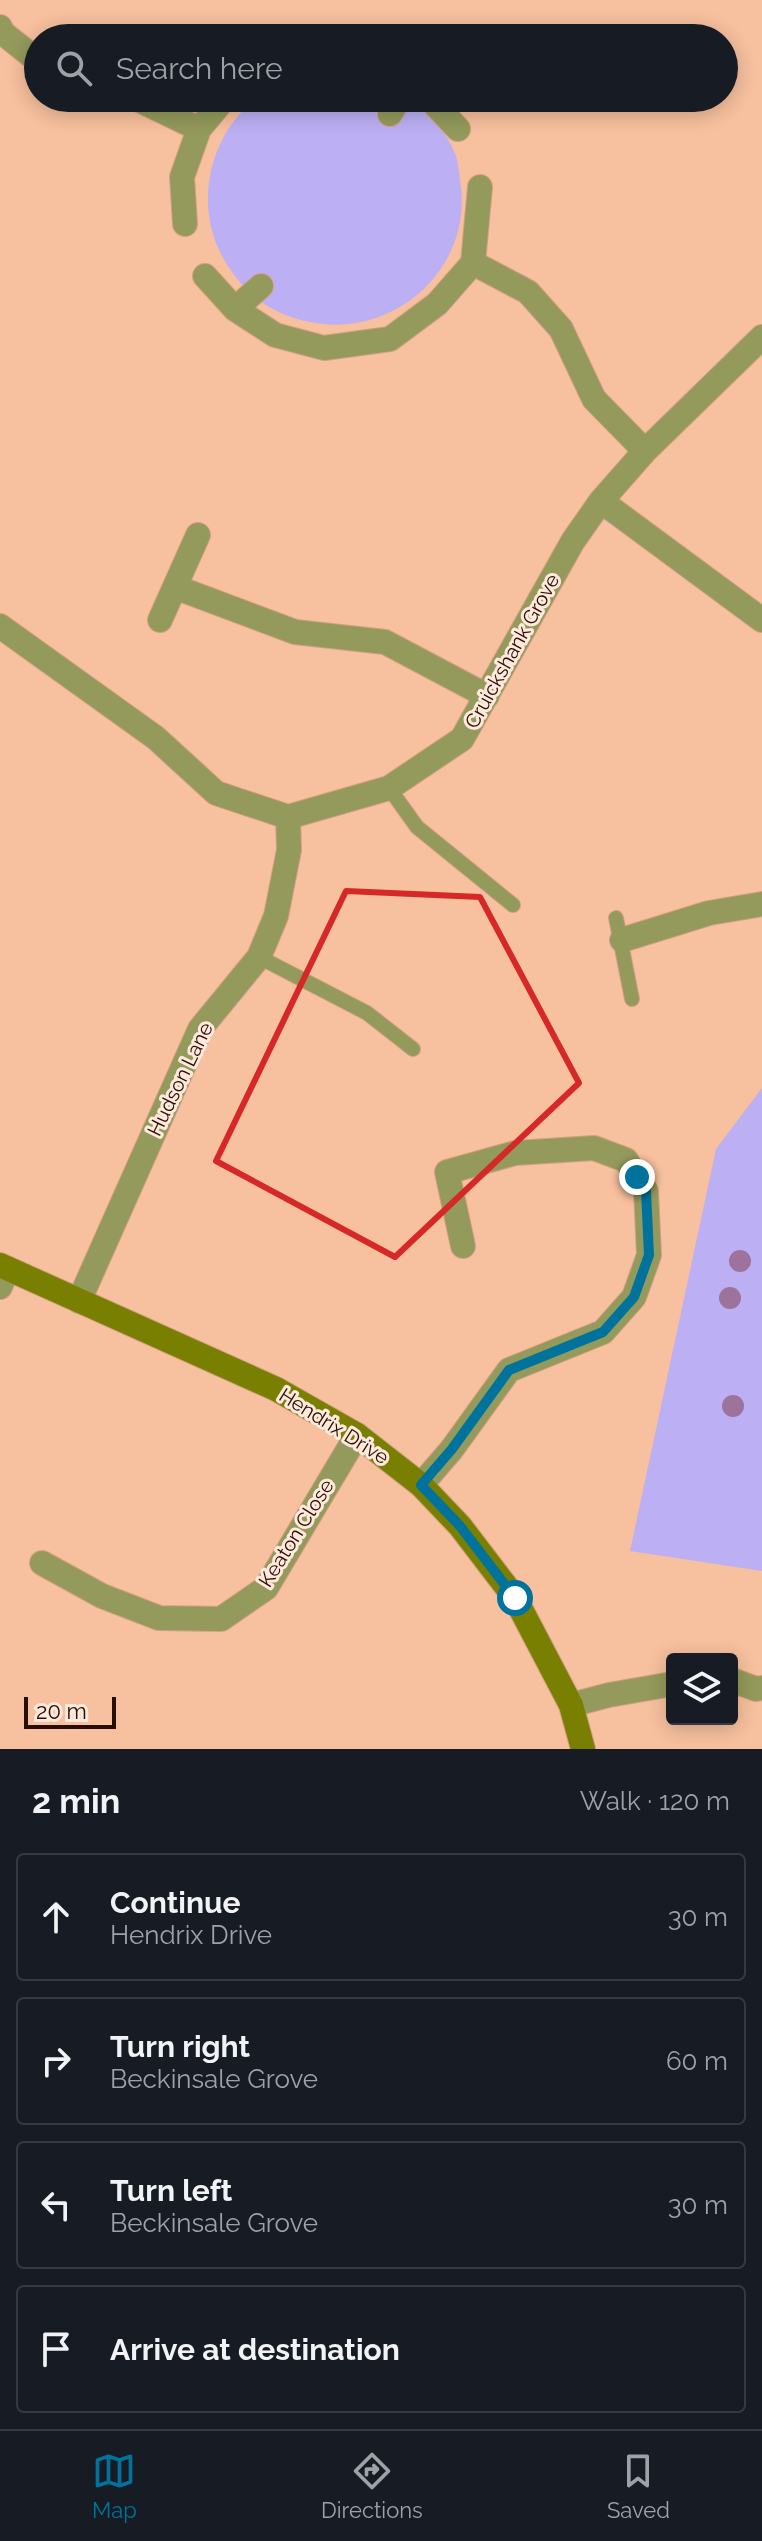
<!DOCTYPE html>
<html lang="en">
<head>
<meta charset="utf-8">
<style>
	body { margin:0; font-family:Raleway,sans-serif; background:#242831; color:#f1f3f6 }
	.controls { position:absolute; right:24px; bottom:24px; display:grid; overflow:hidden; border-radius:8px; box-shadow:0 4px 20px #0003 }
	.controls button { width:72px; height:72px; display:grid; place-items:center; padding:0; border:0; border-bottom:2px solid #363941; background:#171b24; color:#f1f3f6; font:40px sans-serif }
	.scale { position:absolute; left:24px; bottom:20px; width:92px; box-sizing:border-box; padding-left:8px; border:4px solid #270e01; border-top:0; font-size:22px; line-height:28px; white-space:nowrap; color:#270e01; -webkit-text-stroke:6px #ffe9dc; paint-order:stroke }
	.stop { position:absolute; width:24px; height:24px; margin:-18px; border:6px solid #00739d; border-radius:50%; background:#fff }
	.stop.end { background:#00739d; border-color:#fff; box-shadow:0 2px 8px #0008 }
	.list { margin:0; padding:0; list-style:none }
	h2 { display:flex; justify-content:space-between; align-items:center; height:104px; margin:0; padding:0 32px; font-size:34px }
	h2 small { font-size:26px; font-weight:400; color:#9ea1a6 }
	.list li { display:grid; grid-template-columns:52px 1fr auto; gap:24px; align-items:center; box-sizing:border-box; height:128px; margin:0 16px 16px; padding:0 16px; border:2px solid #363941; border-radius:8px }
	.list b { display:block; font-size:30px; white-space:nowrap }
	.list p { margin:0; font-size:26px; white-space:nowrap; color:#9ea1a6 }
	.list em { font-size:26px; font-style:normal; color:#9ea1a6 }
	.icon { flex:none; width:44px; height:44px; fill:none; stroke:currentColor; stroke-width:2; stroke-linecap:round; stroke-linejoin:round }
	.map { position:relative; flex:none; width:762px; height:1749px; overflow:hidden }
	.search { position:absolute; background:#171b24; box-shadow:0 4px 20px #0003; left:24px; right:24px; top:24px; height:88px; display:flex; align-items:center; gap:20px; box-sizing:border-box; padding:0 28px; border-radius:44px; color:#9ea1a6; font-size:30px }
	.sheet { height:680px; background:#171b24 }
	nav { display:flex; justify-content:space-around; align-items:center; box-sizing:border-box; height:112px; border-top:2px solid #363941; background:#171b24; font-size:22px; color:#9ea1a6 }
	nav a { display:grid; justify-items:center; gap:4px }
	nav .on { color:#00739d }
	.map>svg:first-child { display:block }
	.green { fill:#bcaff4 }
	.lines { fill:none; stroke-linecap:round; stroke-linejoin:round }
	.lane-casing { stroke:#d2a082; stroke-width:16 }
	.street-casing { stroke:#d2a082; stroke-width:26 }
	.secondary-casing { stroke:#d2a082; stroke-width:26 }
	.lane { stroke:#949a5b; stroke-width:14 }
	.street { stroke:#949a5b; stroke-width:24 }
	.secondary { stroke:#797f00; stroke-width:24 }
	.tree { fill:#9d729b }
	.route { stroke:#00739d; stroke-width:10 }
	.marked { fill:none; stroke:#d62828; stroke-width:6; stroke-linejoin:round }
	.labels { text-anchor:middle; stroke-width:6; stroke-linejoin:round; paint-order:stroke }
	.street-label { font-size:20px; fill:#270e01; stroke:#ffe9dc }
</style>
</head>
<body>
<div class="map">
<svg width="762" height="1749" viewBox="0 0 762 1749">
	<rect width="100%" height="100%" fill="#f7c09e"/>
	<path class="green" d="M 258,98 L 412,98 C 431,115 447,132 456,156 C 458,163 459,172 460,180 C 475,269 392,342 305,321 C 279,315 256,302 239,281 C 220,258 209,233 208,203 C 207,164 224,121 258,98 Z
		M 762,1088 L 762,1571 L 630,1551 L 716,1149 Z"/>
	<g class="lines">
		<g class="lane-casing">
			<path id="lane" d="M 389,788 L 417,827 L 513,905
				M 616,918 L 632,999
				M 259,957 L 367,1013 L 413,1049"/>
		</g>
		<g class="street-casing">
			<path id="street" d="M 0,27 L 3,33 L 38,61
				M 135,98 L 199,129 L 182,177 L 185,224
				M 429,98 L 458,129
				M 390,114 L 400,98
				M 199,129 L 225,98
				M 480,187 L 473,263 L 528,292 L 561,329 L 594,399 L 645,451
				M 205,276 L 235,309 L 275,335 L 324,348 L 390,339 L 437,304 L 473,263
				M 235,309 L 261,286
				M 601,501 L 762,620
				M 175,587 L 295,632 L 385,642 L 487,696
				M 160,620 L 198,535
				M 0,626 L 156,738 L 216,793 L 288,817 L 389,788 L 462,739 L 573,541 L 601,501 L 645,451 L 762,337
				M 622,940 L 709,913 L 762,904
				M 0,1287 L 8,1269
				M 79,1301 L 200,1029 L 259,957 L 276,916 L 289,850 L 288,817
				M 421,1485 L 452,1449 L 509,1370 L 603,1332 L 634,1297 L 649,1255 L 646,1191 L 626,1160 L 594,1148 L 515,1153 L 447,1172 L 463,1246
				M 42,1563 L 102,1596 L 159,1618 L 221,1619 L 266,1588 L 357,1435
				M 732,1680 L 756,1689 L 762,1688
				M 571,1705 L 609,1695 L 672,1684"/>
		</g>
		<g class="secondary-casing">
			<path id="secondary" d="M 0,1265 L 276,1389 L 357,1435 L 421,1485 L 460,1526 L 515,1598 L 571,1705 L 583,1749"/>
		</g>
		<use href="#lane" class="lane"/>
		<use href="#street" class="street"/>
		<use href="#secondary" class="secondary"/>
	</g>
	<g class="tree">
		<circle cx="740" cy="1261" r="11"/>
		<circle cx="730" cy="1298" r="11"/>
		<circle cx="733" cy="1406" r="11"/>
	</g>
	<g class="lines">
		<path class="route" d="M 515,1598 L 460,1526 L 421,1485 L 452,1449 L 509,1370 L 603,1332 L 634,1297 L 649,1255 L 646,1191 L 637,1177"/>
	</g>
	<path class="marked" d="M 346,891 L 480,897 L 579,1083 L 395,1257 L 216,1161 Z"/>
	<g class="labels">
		<g class="street-label">
			<text transform="translate(512 651) rotate(-61)" y="7">Cruickshank Grove</text>
			<text transform="translate(180 1079) rotate(-64)" y="7">Hudson Lane</text>
			<text transform="translate(334 1426) rotate(32)" y="7">Hendrix Drive</text>
			<text transform="translate(296 1533) rotate(-58)" y="7">Keaton Close</text>
		</g>
	</g>
</svg>
<div class="controls">
<button><svg class="icon" aria-label="layers" viewBox="0 0 24 24"><path d="M12 4l9 5-9 5-9-5zM3 14l9 5 9-5"/></svg></button>
</div>
<div class="scale">20 m</div>
<div class="stop" style="left:515px;top:1598px"></div>
<div class="stop end" style="left:637px;top:1177px"></div>
<div class="search"><svg class="icon" aria-label="search" viewBox="0 0 24 24"><circle cx="10" cy="10" r="6"/><path d="M15 15l6 6"/></svg>Search here</div>
</div>
<section class="sheet">
<h2>2 min<small>Walk · 120 m</small></h2>
<ul class="list">
<li><svg class="icon" aria-label="ahead" viewBox="0 0 24 24"><path d="M12 20V5M6 11l6-6 6 6"/></svg><div><b>Continue</b><p>Hendrix Drive</p></div><em>30 m</em></li>
<li><svg class="icon" aria-label="right" viewBox="0 0 24 24"><path d="M7 20v-9h11M14 6l5 5-5 5"/></svg><div><b>Turn right</b><p>Beckinsale Grove</p></div><em>60 m</em></li>
<li><svg class="icon" aria-label="left" viewBox="0 0 24 24"><path d="M17 20v-9H6M10 6l-5 5 5 5"/></svg><div><b>Turn left</b><p>Beckinsale Grove</p></div><em>30 m</em></li>
<li><svg class="icon" aria-label="arrive" viewBox="0 0 24 24"><path d="M6 21V4h12l-3 4 3 4H6"/></svg><div><b>Arrive at destination</b></div></li>
</ul>
</section>
<nav>
<a class="on"><svg class="icon" aria-label="map" viewBox="0 0 24 24"><path d="M3 6l6-2 6 2 6-2v14l-6 2-6-2-6 2zM9 4v14M15 6v14"/></svg>Map</a>
<a><svg class="icon" aria-label="directions" viewBox="0 0 24 24"><path d="M12 3l9 9-9 9-9-9zM9 14v-3h6M13 9l2 2-2 2"/></svg>Directions</a>
<a><svg class="icon" aria-label="saved" viewBox="0 0 24 24"><path d="M7 4h10v16l-5-4-5 4z"/></svg>Saved</a>
</nav>
</body>
</html>
